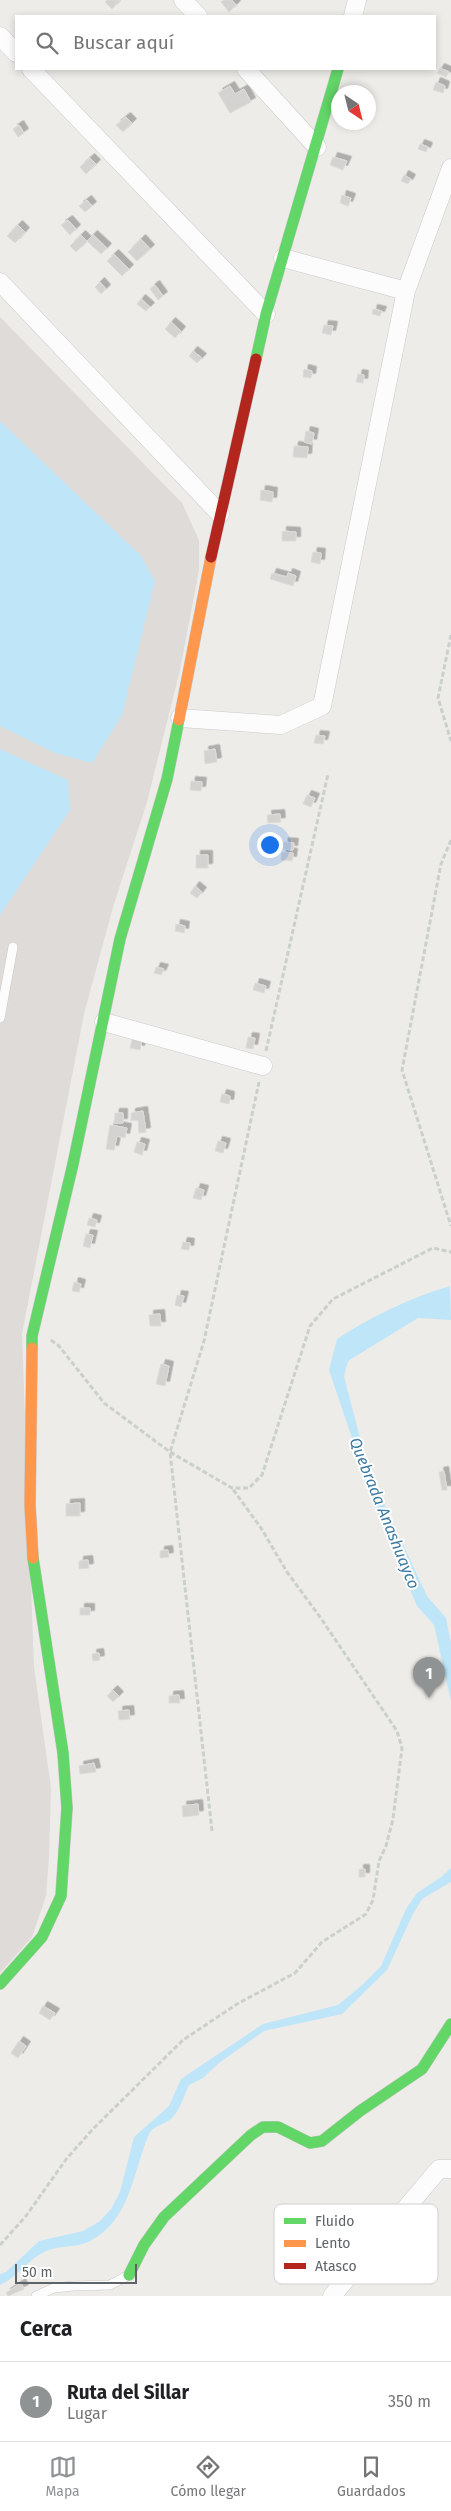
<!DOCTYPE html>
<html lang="es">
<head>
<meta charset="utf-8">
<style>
  :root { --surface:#fff; --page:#f2f2f2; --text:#202124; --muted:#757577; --line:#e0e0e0; --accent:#909394 }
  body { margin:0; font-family:"Fira Sans",sans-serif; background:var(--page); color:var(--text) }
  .compass { position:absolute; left:331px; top:85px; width:45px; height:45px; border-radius:50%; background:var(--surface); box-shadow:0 2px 8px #0003; rotate:145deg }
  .scale { position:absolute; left:15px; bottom:12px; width:122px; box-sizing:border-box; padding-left:5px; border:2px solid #5e6367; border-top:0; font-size:14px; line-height:18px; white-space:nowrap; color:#5e6367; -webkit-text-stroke:4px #fff; paint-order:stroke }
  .you { position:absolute; left:269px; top:844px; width:18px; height:18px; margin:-12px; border:4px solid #fff; border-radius:50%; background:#1a73e8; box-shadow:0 0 0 8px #1a73e833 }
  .badge { display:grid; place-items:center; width:32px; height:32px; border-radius:50%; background:var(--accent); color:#fff; font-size:16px; font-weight:700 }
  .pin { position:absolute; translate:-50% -41px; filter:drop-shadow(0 1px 2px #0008) }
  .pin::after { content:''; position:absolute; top:26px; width:18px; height:15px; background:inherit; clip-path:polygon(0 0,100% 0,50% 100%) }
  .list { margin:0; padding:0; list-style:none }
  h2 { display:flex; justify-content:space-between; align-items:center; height:65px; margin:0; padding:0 20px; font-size:21px }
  h2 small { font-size:16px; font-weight:400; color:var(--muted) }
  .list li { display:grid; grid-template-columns:32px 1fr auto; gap:15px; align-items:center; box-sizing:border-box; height:80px; padding:0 20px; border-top:1px solid var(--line) }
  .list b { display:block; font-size:19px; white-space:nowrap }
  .list p { margin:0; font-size:16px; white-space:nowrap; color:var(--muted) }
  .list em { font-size:16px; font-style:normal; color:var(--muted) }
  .icon { flex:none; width:28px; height:28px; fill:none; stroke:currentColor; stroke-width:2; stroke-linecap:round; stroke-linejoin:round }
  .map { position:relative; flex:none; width:451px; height:2296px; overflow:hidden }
  .search { position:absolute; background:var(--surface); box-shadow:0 2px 8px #0003; left:15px; right:15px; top:15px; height:55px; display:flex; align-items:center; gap:12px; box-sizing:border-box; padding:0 18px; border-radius:0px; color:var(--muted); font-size:19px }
  .sheet { height:145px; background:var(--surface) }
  nav { display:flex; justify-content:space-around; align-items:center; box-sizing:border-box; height:70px; border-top:1px solid var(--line); background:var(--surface); font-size:14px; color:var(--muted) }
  nav a { display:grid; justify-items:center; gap:2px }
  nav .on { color:var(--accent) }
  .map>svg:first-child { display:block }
</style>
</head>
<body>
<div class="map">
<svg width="451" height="2296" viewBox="0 0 451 2296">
  <defs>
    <filter id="shadow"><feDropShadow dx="4.5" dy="-4.5" stdDeviation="0" flood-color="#0004"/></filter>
  </defs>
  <rect width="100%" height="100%" fill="#eeece9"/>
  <!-- industrial -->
  <path fill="#dedbd9" d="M 0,317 L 182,503 L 199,540 L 199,570 L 180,670 L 147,802 L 113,907 L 84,1014 L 22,1334 L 34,1667 L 51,1788 L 49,1857 L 46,1896 L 32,1937 L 0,1973 Z"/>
  <!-- water -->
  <path fill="#bee6f8" d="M 0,421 L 141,556 L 155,581 L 122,715 L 92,763 L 55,753 L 0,726 Z
    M 0,749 L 68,780 L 70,810 L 0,915 Z
    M 450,1286 L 451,1320 L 418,1318 L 348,1361 L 344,1376 L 368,1469 L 427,1596 L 446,1618 L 451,1643 L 451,1701 L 434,1625 L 417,1606 L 360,1470 L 352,1438 L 329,1370 L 337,1339 C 372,1316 410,1298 450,1286 Z
    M 451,1868 L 451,1882 L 422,1899 L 413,1914 L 387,1970 L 342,2014 L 264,2031 L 219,2063 L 203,2078 L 189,2085 C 184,2096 180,2110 171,2119 C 165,2124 153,2126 149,2134 C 133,2171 131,2220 90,2241 C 77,2248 60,2245 46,2251 C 28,2259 18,2277 0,2285 L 0,2274 L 6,2272 L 39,2241 L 83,2231 L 100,2221 L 111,2209 L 120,2192 L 134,2137 L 169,2106 L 181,2079 L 263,2024 L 338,2005 L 361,1986 L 381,1966 L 406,1909 L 417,1893 L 441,1877 Z"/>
  <!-- building -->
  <path fill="#d4d3d2" stroke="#dedbd8" filter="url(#shadow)" d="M 107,0 L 120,0 L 112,9 L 105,2 Z
    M 224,0 L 232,0 L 236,5 L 229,12 L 221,2 Z
    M 440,68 L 449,72 L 446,77 L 437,73 Z
    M 436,82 L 445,86 L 443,93 L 433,90 Z
    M 230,86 L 235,94 L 244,89 L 251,102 L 230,113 L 218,93 Z
    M 126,117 L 132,123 L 123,132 L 116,125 Z
    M 19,125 L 24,133 L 18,137 L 13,129 Z
    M 420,144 L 428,147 L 426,152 L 418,149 Z
    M 333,157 L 347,161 L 343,170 L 330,165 Z
    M 90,158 L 96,164 L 86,174 L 80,167 Z
    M 404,175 L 411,179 L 408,184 L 401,181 Z
    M 342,195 L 351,198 L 348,206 L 340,203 Z
    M 87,200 L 92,206 L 85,212 L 79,206 Z
    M 68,220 L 76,229 L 70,235 L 61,225 Z
    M 18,225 L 25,232 L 15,243 L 7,236 Z
    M 81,235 L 87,241 L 76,252 L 70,246 Z
    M 93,235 L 107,248 L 101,254 L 87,241 Z
    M 141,239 L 150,249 L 137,261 L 128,252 Z
    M 114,254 L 129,269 L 122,276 L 107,261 Z
    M 100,282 L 106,289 L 101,294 L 95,287 Z
    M 155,285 L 163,296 L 158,300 L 150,289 Z
    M 141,299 L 150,307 L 146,311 L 137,304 Z
    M 373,309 L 382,311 L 380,316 L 372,314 Z
    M 171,322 L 181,331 L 175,338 L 165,329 Z
    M 324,325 L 333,326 L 331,335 L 322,333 Z
    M 193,351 L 202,358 L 197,363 L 189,356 Z
    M 304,369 L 312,371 L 311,378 L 303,377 Z
    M 358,374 L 364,375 L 363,383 L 356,382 Z
    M 306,431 L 314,433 L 312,444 L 304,442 Z
    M 294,446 L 308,447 L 307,458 L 293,457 Z
    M 261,490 L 273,492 L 272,502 L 260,500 Z
    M 282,531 L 296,532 L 296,541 L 282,541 Z
    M 313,552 L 321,553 L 320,564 L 311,562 Z
    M 272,573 L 287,577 L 288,573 L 296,576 L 293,586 L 270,579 Z
    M 316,735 L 325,736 L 323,744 L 314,743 Z
    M 215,749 L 217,762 L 205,764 L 204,751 Z
    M 191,781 L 202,782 L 201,791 L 190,790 Z
    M 307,795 L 315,798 L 311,807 L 303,804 Z
    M 280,814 L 281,822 L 268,823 L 267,815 Z
    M 284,842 L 294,843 L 293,850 L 283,849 Z
    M 282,852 L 293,853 L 292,861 L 281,860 Z
    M 196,855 L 208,855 L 208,868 L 196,868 Z
    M 195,886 L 202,892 L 197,898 L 190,893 Z
    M 176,924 L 185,926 L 184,933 L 175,931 Z
    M 156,967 L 164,969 L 161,975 L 154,973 Z
    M 255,983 L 266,986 L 264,993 L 253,990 Z
    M 133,1037 L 142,1039 L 140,1050 L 130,1048 Z
    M 248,1037 L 255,1038 L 253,1049 L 246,1048 Z
    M 222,1094 L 230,1096 L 229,1104 L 220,1102 Z
    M 143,1111 L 146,1132 L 139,1133 L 138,1120 L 131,1121 L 131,1113 Z
    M 115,1113 L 123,1113 L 123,1123 L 114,1123 Z
    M 110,1125 L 127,1128 L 125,1138 L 117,1136 L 114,1150 L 106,1149 Z
    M 218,1141 L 226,1143 L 223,1153 L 215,1151 Z
    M 137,1142 L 145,1144 L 142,1155 L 134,1152 Z
    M 196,1188 L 204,1190 L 201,1200 L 193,1198 Z
    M 89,1218 L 97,1220 L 95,1227 L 87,1225 Z
    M 86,1234 L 93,1235 L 90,1248 L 83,1246 Z
    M 183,1242 L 190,1243 L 189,1250 L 181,1249 Z
    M 74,1282 L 81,1284 L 79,1292 L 72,1291 Z
    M 177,1295 L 184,1296 L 181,1307 L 175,1305 Z
    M 160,1314 L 161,1326 L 150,1326 L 149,1315 Z
    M 161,1364 L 169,1366 L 165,1386 L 156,1384 Z
    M 444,1471 L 447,1490 L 442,1490 L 439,1472 Z
    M 80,1503 L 80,1516 L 66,1516 L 66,1504 Z
    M 168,1550 L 169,1557 L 160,1558 L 160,1551 Z
    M 88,1560 L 89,1568 L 79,1569 L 79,1561 Z
    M 80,1608 L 90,1608 L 90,1615 L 80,1615 Z
    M 99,1653 L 100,1660 L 93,1661 L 92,1654 Z
    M 113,1690 L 119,1696 L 113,1702 L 107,1696 Z
    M 179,1695 L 180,1703 L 169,1703 L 169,1696 Z
    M 129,1710 L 130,1719 L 119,1720 L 118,1711 Z
    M 94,1763 L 96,1772 L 80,1774 L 79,1766 Z
    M 198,1804 L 199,1815 L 183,1817 L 182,1806 Z
    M 359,1869 L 365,1869 L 365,1877 L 359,1877 Z
    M 43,2006 L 55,2013 L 50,2020 L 39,2013 Z
    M 19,2041 L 26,2046 L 18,2058 L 11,2053 Z
    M 21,2283 L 24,2289 L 8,2296 L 6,2293 Z"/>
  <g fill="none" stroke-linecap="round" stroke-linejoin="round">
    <defs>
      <path id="lane" d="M 0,1018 L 13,947
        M 36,2296 L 54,2288 L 73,2286 L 110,2285 L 127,2276"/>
      <path id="street" d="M 183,0 L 198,16
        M 353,16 L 357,0
        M 0,36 L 16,53
        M 31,69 L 266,314
        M 246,69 L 317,147
        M 283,258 L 406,291
        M 0,282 L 220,514
        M 180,718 L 281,725 L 322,706 L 406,291 L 451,168
        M 104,1022 L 263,1066
        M 332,2296 L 439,2169 L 451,2169"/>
      <path id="fast" d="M 256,359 L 266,314 L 338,69
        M 32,1348 L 32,1336 L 73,1164 L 120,939 L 167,779 L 179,720
        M 0,1984 L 42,1937 L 61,1896 L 67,1808 L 63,1753 L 33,1558
        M 129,2275 L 144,2245 L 164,2217 L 251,2135 L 263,2127 L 278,2127 L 310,2143 L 322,2141 L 360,2111 L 422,2069 L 451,2024"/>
      <path id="slow" d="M 179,720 L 211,557
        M 32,1348 L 30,1505 L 33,1558"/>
      <path id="jam" d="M 211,557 L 256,359"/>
    </defs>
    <!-- lane casing -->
    <use href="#lane" stroke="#cacaca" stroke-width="10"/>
    <!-- street casing -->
    <use href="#street" stroke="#cacaca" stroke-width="19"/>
    <!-- fast casing -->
    <use href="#fast" stroke="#c8c9c8" stroke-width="12"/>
    <!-- slow casing -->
    <use href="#slow" stroke="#c8c9c8" stroke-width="12"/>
    <!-- jam casing -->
    <use href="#jam" stroke="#c8c9c8" stroke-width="12"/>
    <!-- path -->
    <path stroke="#cad0cb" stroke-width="3" stroke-dasharray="5 2.5" stroke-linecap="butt" d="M 451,635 L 438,698 L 451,741
      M 451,840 L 441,864 L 402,1070 L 451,1226
      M 266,1051 L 328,774
      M 51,1340 L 59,1346 L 104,1403 L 170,1452 L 232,1488 L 249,1488 L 262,1475 L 310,1326 L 333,1299 L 433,1248 L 451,1252
      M 212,1831 L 170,1452 L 204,1341 L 259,1082
      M 0,2245 L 26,2216 L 67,2158 L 94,2128 L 183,2040 L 237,2004 L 295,1973 L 322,1942 L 366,1914 L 373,1900 L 379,1861 L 386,1846 L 393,1819 L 402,1748 L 397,1731 L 320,1617 L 287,1572 L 261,1528 L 232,1488"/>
    <!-- lane -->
    <use href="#lane" stroke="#fcfcfc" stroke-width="9"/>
    <!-- street -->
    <use href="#street" stroke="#fcfcfc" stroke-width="18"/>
    <!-- fast -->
    <use href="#fast" stroke="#63d668" stroke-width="11"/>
    <!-- slow -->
    <use href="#slow" stroke="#ff974d" stroke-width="11"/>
    <!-- jam -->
    <use href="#jam" stroke="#b3261e" stroke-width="11"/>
  </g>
  <g text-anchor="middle" stroke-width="4" stroke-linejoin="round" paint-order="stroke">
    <!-- water labels -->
    <g font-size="16" font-style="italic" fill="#3d7aa1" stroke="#fff">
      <text transform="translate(385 1513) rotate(68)" y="6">Quebrada Anashuayco</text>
    </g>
  </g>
  <!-- legend -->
  <rect x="274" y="2204" width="164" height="80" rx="8" fill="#fff" stroke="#cfd0d1" stroke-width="1"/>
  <rect x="284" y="2218" width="22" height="6" fill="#63d668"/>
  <rect x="284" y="2240" width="22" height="7" fill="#ff974d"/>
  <rect x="284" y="2263" width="22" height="6" fill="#b3261e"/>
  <g font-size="14" fill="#5e6367">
    <text x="315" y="2226">Fluido</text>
    <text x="315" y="2248">Lento</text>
    <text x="315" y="2271">Atasco</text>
  </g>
</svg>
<svg class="compass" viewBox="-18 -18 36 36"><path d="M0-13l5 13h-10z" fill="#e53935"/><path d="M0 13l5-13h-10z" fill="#757577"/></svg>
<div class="scale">50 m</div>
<div class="you"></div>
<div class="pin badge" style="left:429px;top:1698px">1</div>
<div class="search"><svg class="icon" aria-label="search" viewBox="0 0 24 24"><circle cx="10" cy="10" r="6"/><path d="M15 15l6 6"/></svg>Buscar aquí</div>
</div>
<section class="sheet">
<h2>Cerca<small></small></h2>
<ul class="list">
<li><span class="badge">1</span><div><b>Ruta del Sillar</b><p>Lugar</p></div><em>350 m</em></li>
</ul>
</section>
<nav>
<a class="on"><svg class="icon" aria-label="map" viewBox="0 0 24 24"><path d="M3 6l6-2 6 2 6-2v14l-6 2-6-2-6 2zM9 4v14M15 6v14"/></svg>Mapa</a>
<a><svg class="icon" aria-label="directions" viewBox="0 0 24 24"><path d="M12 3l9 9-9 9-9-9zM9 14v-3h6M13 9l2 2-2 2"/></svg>Cómo llegar</a>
<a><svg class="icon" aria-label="saved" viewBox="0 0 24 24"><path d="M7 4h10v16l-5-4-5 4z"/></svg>Guardados</a>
</nav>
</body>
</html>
